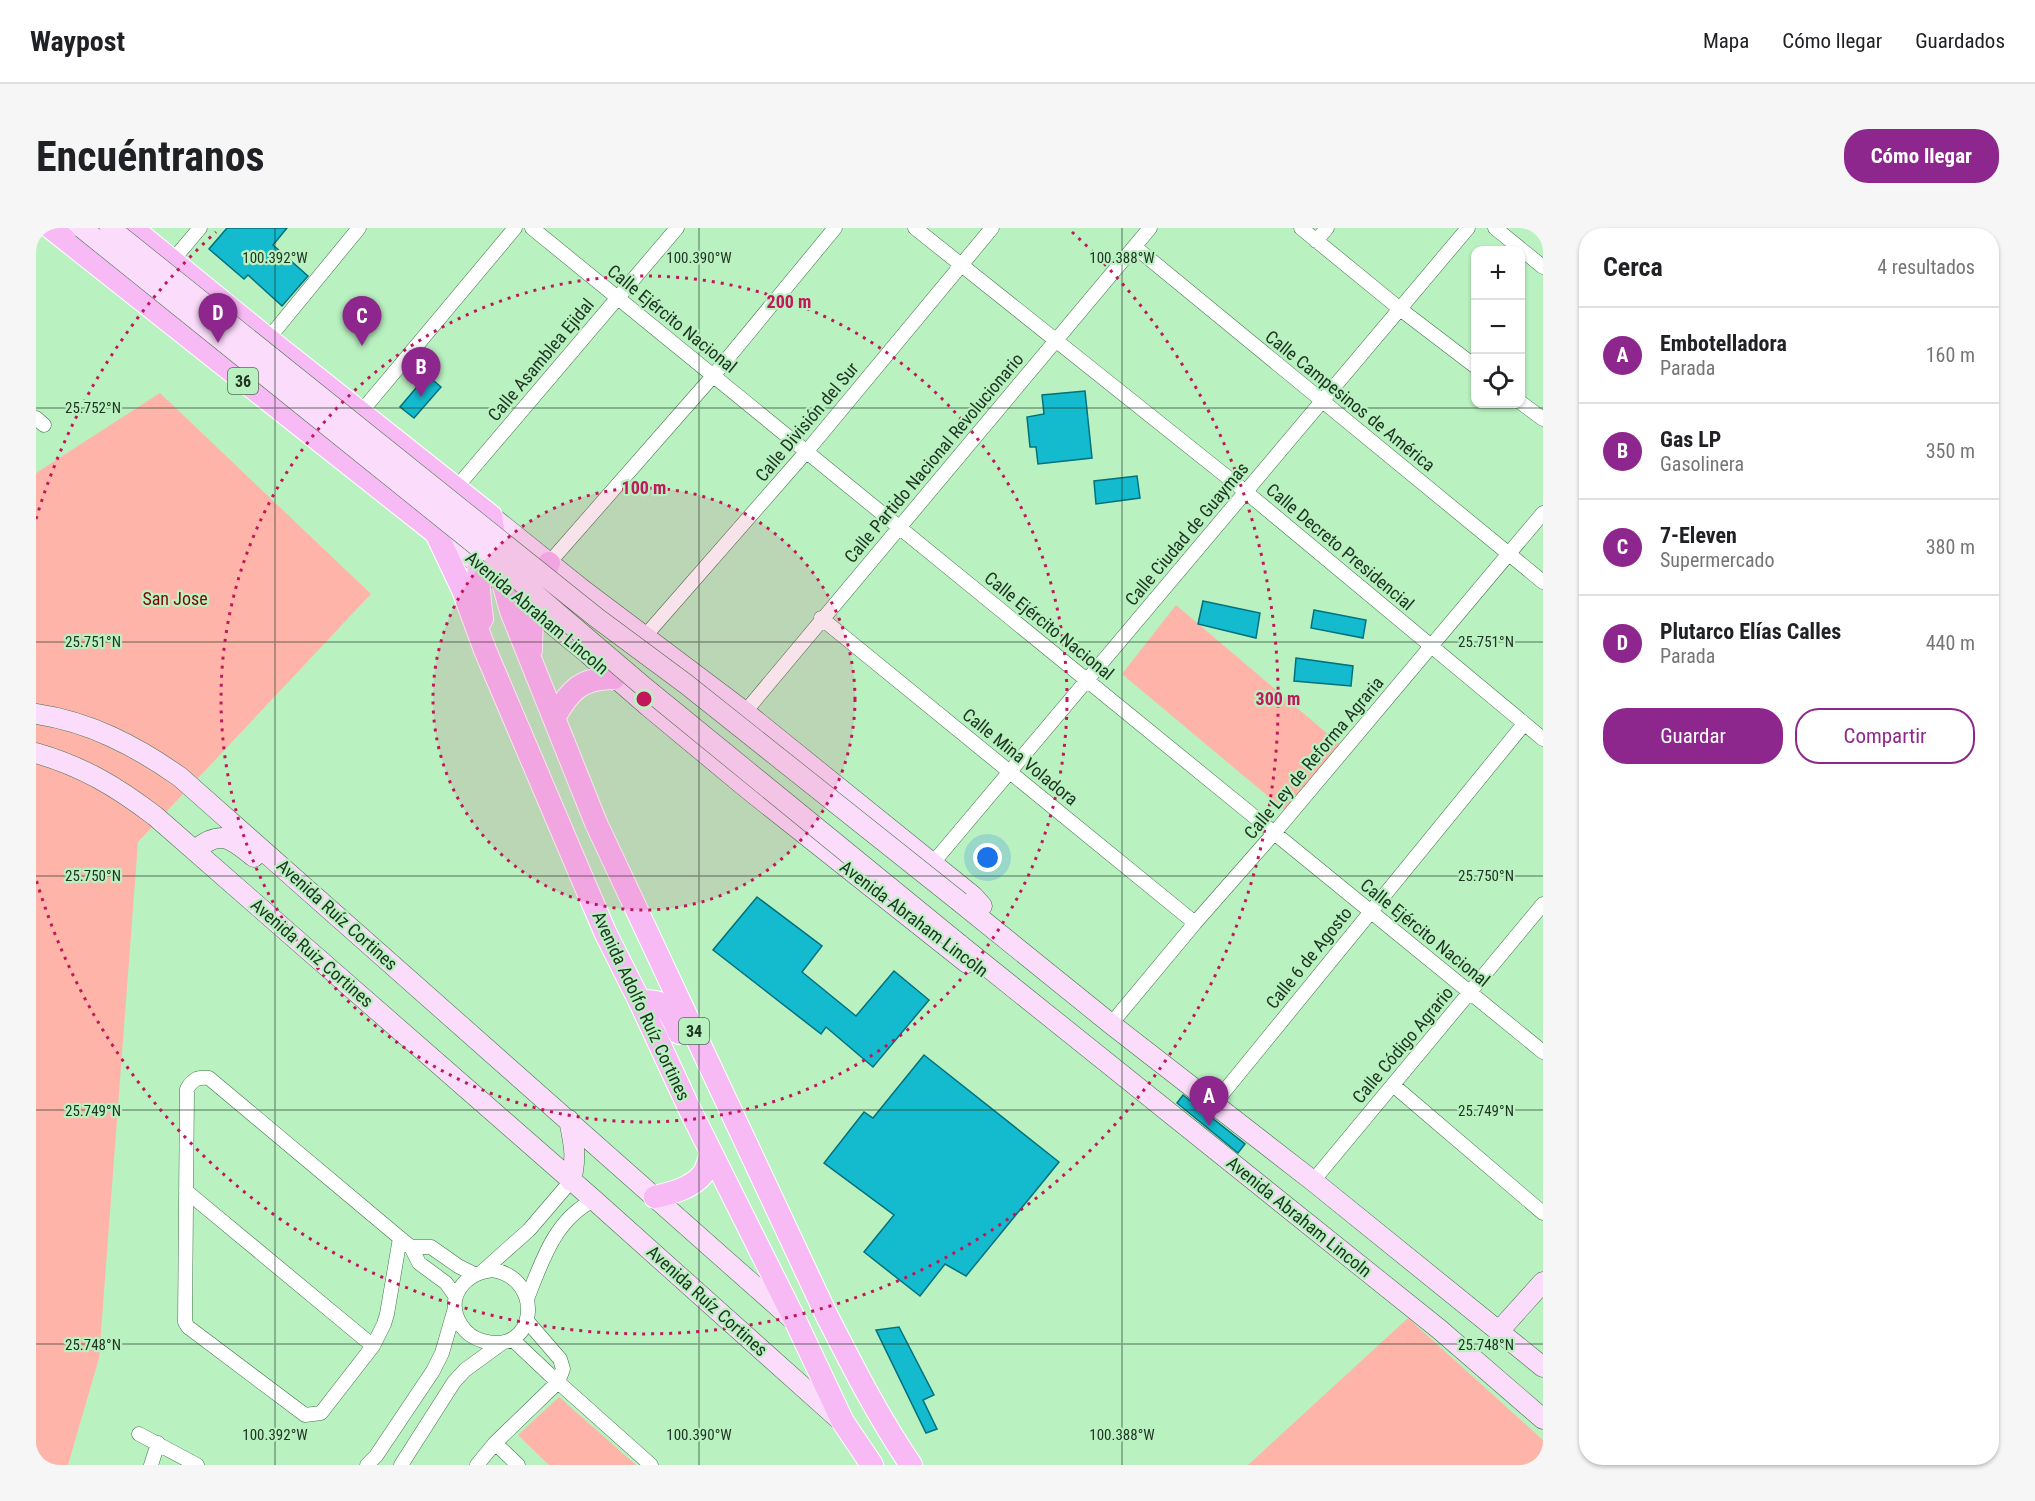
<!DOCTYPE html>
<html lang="es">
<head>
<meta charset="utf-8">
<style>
  :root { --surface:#fff; --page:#f6f6f6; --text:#202124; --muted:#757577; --line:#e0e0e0; --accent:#8e278d }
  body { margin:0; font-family:"Roboto Condensed",sans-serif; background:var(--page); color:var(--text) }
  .controls { position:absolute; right:18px; top:18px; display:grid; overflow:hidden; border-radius:12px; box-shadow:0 2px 4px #0004 }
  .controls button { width:54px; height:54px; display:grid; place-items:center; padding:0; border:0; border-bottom:2px solid var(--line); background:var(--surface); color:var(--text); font:30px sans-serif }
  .you { position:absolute; left:952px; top:630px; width:21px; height:21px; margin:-15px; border:4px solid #fff; border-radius:50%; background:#1a73e8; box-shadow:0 0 0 9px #1a73e833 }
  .badge { display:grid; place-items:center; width:39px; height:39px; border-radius:50%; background:var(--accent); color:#fff; font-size:20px; font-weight:700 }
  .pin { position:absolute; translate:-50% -50px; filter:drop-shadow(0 2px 3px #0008) }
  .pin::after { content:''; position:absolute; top:32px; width:21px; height:18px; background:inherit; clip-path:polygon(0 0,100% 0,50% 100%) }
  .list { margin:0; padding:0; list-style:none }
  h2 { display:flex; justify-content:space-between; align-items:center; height:78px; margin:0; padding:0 24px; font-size:26px }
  h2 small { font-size:20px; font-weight:400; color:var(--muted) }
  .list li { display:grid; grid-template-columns:39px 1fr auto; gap:18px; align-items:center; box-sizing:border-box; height:96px; padding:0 24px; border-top:2px solid var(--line) }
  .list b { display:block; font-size:22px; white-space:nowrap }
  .list p { margin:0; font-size:20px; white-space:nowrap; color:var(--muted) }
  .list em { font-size:20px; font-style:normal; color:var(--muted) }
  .actions { display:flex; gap:12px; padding:18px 24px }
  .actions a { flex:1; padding:14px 0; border:2px solid var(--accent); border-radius:24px; text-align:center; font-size:21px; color:var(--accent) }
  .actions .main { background:var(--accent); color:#fff }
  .icon { flex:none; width:33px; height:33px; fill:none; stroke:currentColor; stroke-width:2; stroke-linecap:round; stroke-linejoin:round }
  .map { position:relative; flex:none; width:1507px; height:1237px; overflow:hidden; border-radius:24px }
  header { display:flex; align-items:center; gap:36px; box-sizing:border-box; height:84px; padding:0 30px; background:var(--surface); border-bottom:2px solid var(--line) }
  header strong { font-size:28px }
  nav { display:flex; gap:33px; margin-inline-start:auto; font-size:21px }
  .intro { display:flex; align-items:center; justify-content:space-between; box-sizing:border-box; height:144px; padding:0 36px }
  h1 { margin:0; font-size:42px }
  .button { padding:15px 27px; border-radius:24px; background:var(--accent); color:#fff; font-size:21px; font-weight:700 }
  main { display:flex; gap:36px; padding:0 36px }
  aside { flex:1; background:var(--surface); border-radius:24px; box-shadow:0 2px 4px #0004 }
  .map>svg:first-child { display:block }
</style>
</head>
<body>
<header>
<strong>Waypost</strong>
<nav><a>Mapa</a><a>Cómo llegar</a><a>Guardados</a></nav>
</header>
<div class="intro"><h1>Encuéntranos</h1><a class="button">Cómo llegar</a></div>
<main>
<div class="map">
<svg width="1507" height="1237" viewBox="0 0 1507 1237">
  <rect width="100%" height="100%" fill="#baf1c1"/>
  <!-- green -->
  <path fill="#ffb4aa" d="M 124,165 L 335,366 L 102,614 L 63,1130 L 32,1237 L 0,1237 L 0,245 Z
    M 1140,377 L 1306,518 L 1252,585 L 1086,446 Z
    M 1372,1090 L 1507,1212 L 1507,1237 L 1212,1237 Z
    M 523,1169 L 600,1237 L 513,1237 L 482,1207 Z"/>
  <!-- building -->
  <path fill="#14bacd" stroke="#01717e" stroke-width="1.5" d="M 191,0 L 251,0 L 237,17 L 272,48 L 246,78 L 212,47 L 208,51 L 173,21 Z
    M 391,147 L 405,159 L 378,190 L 364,179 Z
    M 1049,163 L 1056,230 L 1002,236 L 1000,219 L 994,219 L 991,189 L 1008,186 L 1006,167 Z
    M 1101,248 L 1104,270 L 1060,276 L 1058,253 Z
    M 1167,373 L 1224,385 L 1220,410 L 1162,396 Z
    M 1278,382 L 1330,392 L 1327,410 L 1275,400 Z
    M 1260,430 L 1317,438 L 1315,458 L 1258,453 Z
    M 721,669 L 786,718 L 766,744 L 820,788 L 858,743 L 893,772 L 837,839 L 790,799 L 785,806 L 677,722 Z
    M 888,827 L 1023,934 L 930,1048 L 909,1036 L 884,1068 L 828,1024 L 858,987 L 788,935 L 828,884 L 837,890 Z
    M 1147,867 L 1209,916 L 1202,925 L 1141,875 Z
    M 863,1099 L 898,1167 L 887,1172 L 901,1201 L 890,1205 L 840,1102 Z"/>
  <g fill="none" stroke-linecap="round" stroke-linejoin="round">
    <defs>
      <path id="street" d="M 496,0 L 1507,824
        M 879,0 L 1210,264 L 1507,511
        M 1265,0 L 1364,81 L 1440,139
        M 1459,0 L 1507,39
        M 1280,13 L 1291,0
        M 1099,19 L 1507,354
        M 136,33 L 164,0
        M 232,111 L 323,0
        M 1484,174 L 1507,191
        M 325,184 L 479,0
        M 0,190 L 8,197
        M 420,260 L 641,0
        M 513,335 L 677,148 L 799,0
        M 785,390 L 1159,695
        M 610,407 L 771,223 L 956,0
        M 709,484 L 1114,0
        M 896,636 L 1432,0
        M 1075,796 L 1159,695 L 1239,604 L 1507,285
        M 1357,857 L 1507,985
        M 1178,876 L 1488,496
        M 1277,953 L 1507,676
        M 150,963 L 337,1118
        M 364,1010 L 351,1086 L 348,1096 L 337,1118 L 285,1185 L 269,1187 L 152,1099 L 149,1094 L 151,861 C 157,851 161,849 173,850 L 364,1010 L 375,1019 L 383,1035 L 410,1055 L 420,1069
        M 375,1019 L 395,1019 L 422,1038 L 438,1046
        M 457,1042 C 509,1051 501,1128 447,1113 C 439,1111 430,1105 425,1097 C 408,1070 428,1045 457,1042 Z
        M 447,1043 L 493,1002 L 535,953
        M 491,1071 C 506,1033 519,991 558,972
        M 477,1112 L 513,1146 L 615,1237
        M 103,1206 L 161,1237
        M 459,1215 L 482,1237
        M 115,1237 L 122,1215
        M 331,1237 L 340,1228 L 397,1143 L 406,1125 L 419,1080
        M 365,1237 L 418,1154 L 429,1142 L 466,1115
        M 441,1237 L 459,1215 L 522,1154 L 527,1141 L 524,1131 L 491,1093"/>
      <path id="secondary" d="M 455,288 L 547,362 L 709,484 L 937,668 L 946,678
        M 400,305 L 443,336 L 551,425 L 613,479 L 713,562 L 931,735
        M 0,486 C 54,494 100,518 144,549 L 756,1091
        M 0,525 C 46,538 81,559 119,588 L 558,972 L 805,1193
        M 159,622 C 185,601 195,610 218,629
        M 924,674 L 1075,796 L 1277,953 L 1507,1139
        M 923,716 L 1403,1101 L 1507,1191
        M 533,892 C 538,917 541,928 535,953
        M 1463,1103 L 1507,1054"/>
      <path id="primary" d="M 15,0 L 400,305 L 427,362 L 449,422 L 569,704 L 604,774 L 654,882 L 760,1094 L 807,1194 L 836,1237
        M 96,0 L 232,111 L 455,288 L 462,337 L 475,383 L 560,595 L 791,1088 C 817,1139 843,1190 875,1237
        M 446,391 C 443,363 436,328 456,305
        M 495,422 C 495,389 498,365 513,335
        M 518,490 C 534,462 545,450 578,450
        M 604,774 C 631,770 633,783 643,805
        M 619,969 C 636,965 656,960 667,946 C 671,941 673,931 675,924"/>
    </defs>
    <!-- street casing -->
    <use href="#street" stroke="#3f7248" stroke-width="15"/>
    <!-- secondary casing -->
    <use href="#secondary" stroke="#3f7248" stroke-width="21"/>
    <!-- primary casing -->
    <use href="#primary" stroke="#fff" stroke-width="24"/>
    <!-- street -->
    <use href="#street" stroke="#fff" stroke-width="14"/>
    <!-- secondary -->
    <use href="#secondary" stroke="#fbdcfa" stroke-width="20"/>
    <!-- primary -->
    <use href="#primary" stroke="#f7baf5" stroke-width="22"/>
    <defs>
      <path id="secondary-bridge" d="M 46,0 L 471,342 L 607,458 L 923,716
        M 74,0 L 561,390 L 650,456 L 924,674"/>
    </defs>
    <!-- secondary-bridge casing -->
    <use href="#secondary-bridge" stroke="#3f7248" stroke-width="21" stroke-linecap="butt"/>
    <!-- secondary-bridge -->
    <use href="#secondary-bridge" stroke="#fbdcfa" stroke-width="20"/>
  </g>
  <!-- ticks -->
  <path fill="none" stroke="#203523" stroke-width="1.5" stroke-opacity="0.45" d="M 239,0 L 239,1237M 663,0 L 663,1237M 1086,0 L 1086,1237M 0,180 L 1507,180M 0,414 L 1507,414M 0,648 L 1507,648M 0,882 L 1507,882M 0,1116 L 1507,1116"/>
  <!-- distance rings -->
  <circle cx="608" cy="471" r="211" fill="#c2185b" fill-opacity=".12"/>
  <g fill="none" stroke="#c2185b" stroke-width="3" stroke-dasharray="3 6">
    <circle cx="608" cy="471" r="211"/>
    <circle cx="608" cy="471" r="423"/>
    <path d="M0 291A634 634 0 0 1 180 4M1036 4A634 634 0 1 1 0 651"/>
  </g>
  <g text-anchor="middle" stroke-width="4.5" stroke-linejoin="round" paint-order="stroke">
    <!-- shield labels -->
    <g fill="#baf1c1" stroke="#4e6d52" stroke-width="1.5">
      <rect x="192" y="140" width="30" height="26" rx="4.5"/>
      <rect x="643" y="790" width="30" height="26" rx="4.5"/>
    </g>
    <g font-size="16" font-weight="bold" fill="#203523">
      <text x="207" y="159">36</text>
      <text x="658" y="809">34</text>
    </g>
    <!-- street labels -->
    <g font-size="18" fill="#203523" stroke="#baf1c1">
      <text transform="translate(636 91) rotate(39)" y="6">Calle Ejército Nacional</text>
      <text transform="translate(505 132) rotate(-50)" y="6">Calle Asamblea Ejidal</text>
      <text transform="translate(1314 173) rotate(39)" y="6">Calle Campesinos de América</text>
      <text transform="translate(771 194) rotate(-50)" y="6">Calle División del Sur</text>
      <text transform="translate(898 230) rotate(-50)" y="6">Calle Partido Nacional Revolucionario</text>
      <text transform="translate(1151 306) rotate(-50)" y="6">Calle Ciudad de Guaymas</text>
      <text transform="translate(1304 319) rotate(40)" y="6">Calle Decreto Presidencial</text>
      <text transform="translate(501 385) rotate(40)" y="6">Avenida Abraham Lincoln</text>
      <text transform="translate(1013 398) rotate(39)" y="6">Calle Ejército Nacional</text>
      <text transform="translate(984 529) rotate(39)" y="6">Calle Mina Voladora</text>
      <text transform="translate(1278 530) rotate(-50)" y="6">Calle Ley de Reforma Agraria</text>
      <text transform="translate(301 687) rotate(42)" y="6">Avenida Ruíz Cortines</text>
      <text transform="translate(878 691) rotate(37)" y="6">Avenida Abraham Lincoln</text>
      <text transform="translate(1389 705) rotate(39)" y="6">Calle Ejército Nacional</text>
      <text transform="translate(276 725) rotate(41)" y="6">Avenida Ruiz Cortines</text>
      <text transform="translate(1273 730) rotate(-51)" y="6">Calle 6 de Agosto</text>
      <text transform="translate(605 778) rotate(65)" y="6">Avenida Adolfo Ruíz Cortines</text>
      <text transform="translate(1367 817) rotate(-50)" y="6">Calle Código Agrario</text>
      <text transform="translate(1263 989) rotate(39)" y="6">Avenida Abraham Lincoln</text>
      <text transform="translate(671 1073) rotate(42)" y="6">Avenida Ruíz Cortines</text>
    </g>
    <!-- park labels -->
    <g font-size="18" fill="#7f0406" stroke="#baf1c1">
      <text x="139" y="377">San Jose</text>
    </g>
  </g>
  <g font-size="15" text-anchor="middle" fill="#203523" stroke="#baf1c1" stroke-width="4.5" stroke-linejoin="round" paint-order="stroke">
    <text x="239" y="35">100.392°W</text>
    <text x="663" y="35">100.390°W</text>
    <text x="1086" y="35">100.388°W</text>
    <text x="57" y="185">25.752°N</text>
    <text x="57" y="419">25.751°N</text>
    <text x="1450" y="419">25.751°N</text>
    <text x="57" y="653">25.750°N</text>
    <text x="1450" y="653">25.750°N</text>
    <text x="57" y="888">25.749°N</text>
    <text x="1450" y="888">25.749°N</text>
    <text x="57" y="1122">25.748°N</text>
    <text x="1450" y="1122">25.748°N</text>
    <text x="239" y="1212">100.392°W</text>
    <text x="663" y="1212">100.390°W</text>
    <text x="1086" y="1212">100.388°W</text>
  </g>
  <circle cx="608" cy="471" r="9" fill="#c2185b" stroke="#baf1c1" stroke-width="3"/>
  <g font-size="18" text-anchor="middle" font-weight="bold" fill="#c2185b" stroke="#baf1c1" stroke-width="4.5" stroke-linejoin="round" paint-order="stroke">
    <text x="753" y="80">200 m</text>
    <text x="608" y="266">100 m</text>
    <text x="1242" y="477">300 m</text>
  </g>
</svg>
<div class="controls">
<button>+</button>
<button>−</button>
<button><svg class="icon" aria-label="locate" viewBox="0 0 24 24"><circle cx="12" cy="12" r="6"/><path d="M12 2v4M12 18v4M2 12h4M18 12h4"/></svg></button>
</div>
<div class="you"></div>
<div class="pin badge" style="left:1173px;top:898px">A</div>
<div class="pin badge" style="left:385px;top:169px">B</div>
<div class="pin badge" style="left:326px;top:118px">C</div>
<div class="pin badge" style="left:182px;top:115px">D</div>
</div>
<aside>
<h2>Cerca<small>4 resultados</small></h2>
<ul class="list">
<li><span class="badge">A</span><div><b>Embotelladora</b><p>Parada</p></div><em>160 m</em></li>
<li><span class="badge">B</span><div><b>Gas LP</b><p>Gasolinera</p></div><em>350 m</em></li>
<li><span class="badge">C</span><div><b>7-Eleven</b><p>Supermercado</p></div><em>380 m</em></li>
<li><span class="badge">D</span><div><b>Plutarco Elías Calles</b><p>Parada</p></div><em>440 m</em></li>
</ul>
<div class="actions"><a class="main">Guardar</a><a>Compartir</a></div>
</aside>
</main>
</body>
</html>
